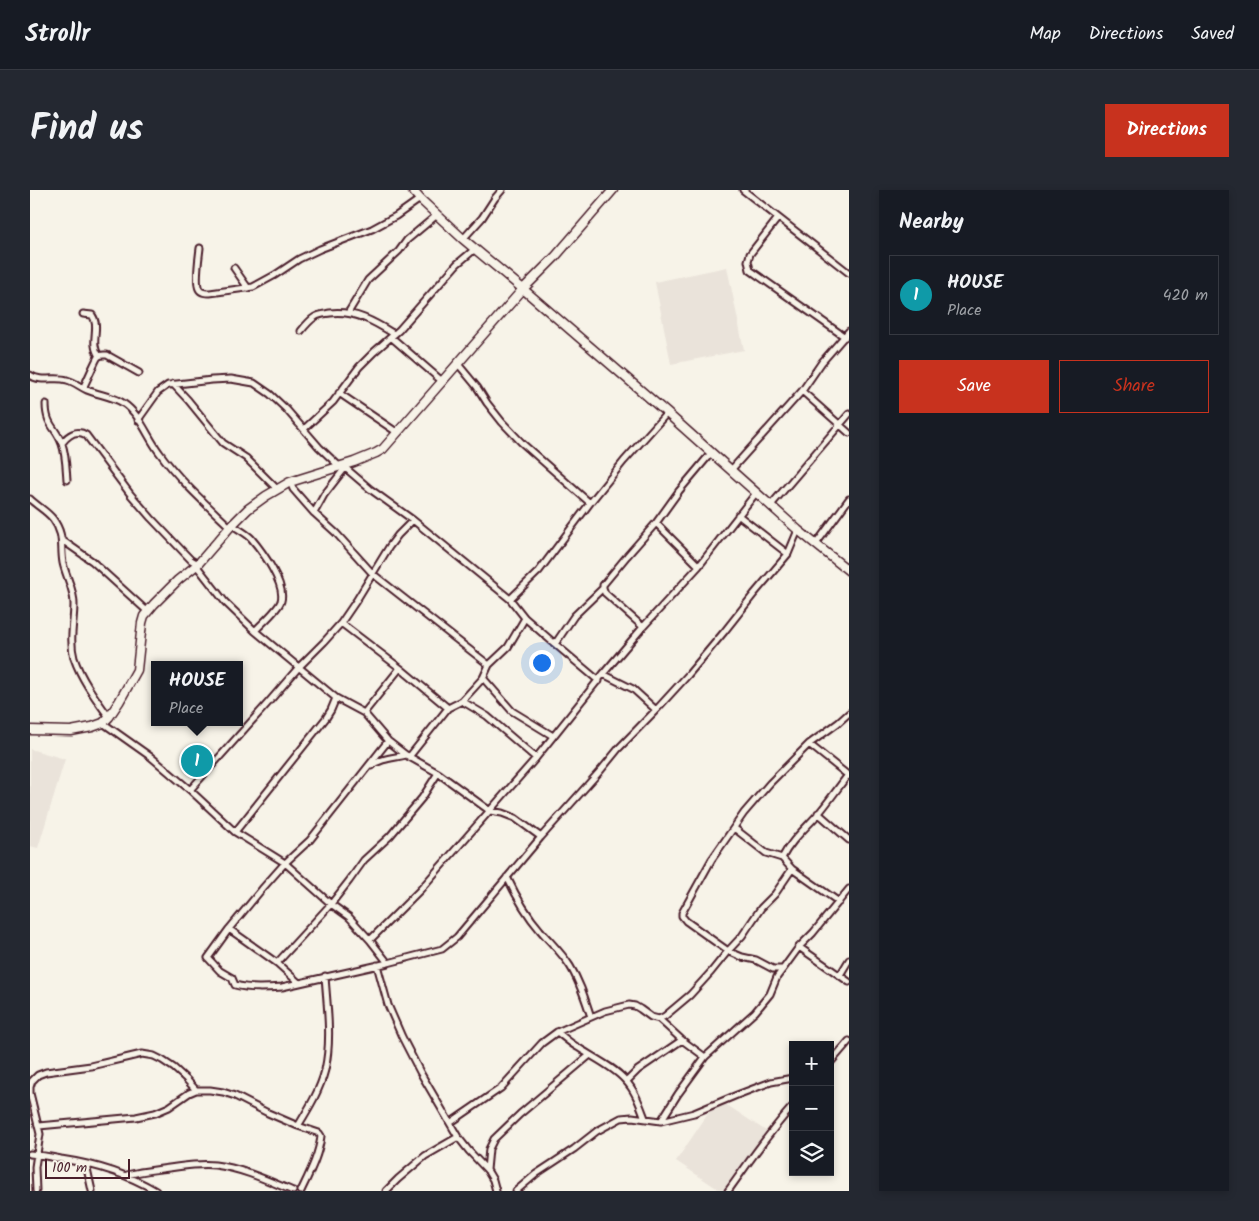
<!DOCTYPE html>
<html lang="en">
<head>
<meta charset="utf-8">
<style>
  :root { --surface:#171b24; --page:#242831; --text:#f1f3f6; --muted:#9ea1a6; --line:#363941; --accent:#c8321e }
  body { margin:0; font-family:Kalam,sans-serif; background:var(--page); color:var(--text) }
  .controls { position:absolute; right:15px; bottom:15px; display:grid; overflow:hidden; border-radius:0px; box-shadow:0 2px 8px #0003 }
  .controls button { width:45px; height:45px; display:grid; place-items:center; padding:0; border:0; border-bottom:1px solid var(--line); background:var(--surface); color:var(--text); font:25px sans-serif }
  .scale { position:absolute; left:15px; bottom:12px; width:85px; box-sizing:border-box; padding-left:5px; border:2px solid #4a1f2b; border-top:0; font-size:14px; line-height:18px; white-space:nowrap; color:#4a1f2b; -webkit-text-stroke:4px #f7f3e8; paint-order:stroke }
  .you { position:absolute; left:511px; top:472px; width:18px; height:18px; margin:-12px; border:4px solid #fff; border-radius:50%; background:#1a73e8; box-shadow:0 0 0 8px #1a73e833 }
  .badge { display:grid; place-items:center; width:32px; height:32px; border-radius:50%; background:var(--accent); color:#fff; font-size:16px; font-weight:700 }
  .pin { position:absolute; translate:-50% -50%; border:2px solid #fff; box-shadow:0 1px 5px #0006 }
  .popup { position:absolute; left:121px; top:471px; width:92px; height:65px; box-sizing:border-box; display:grid; place-content:center; border-radius:0px; background:var(--surface); filter:drop-shadow(0 1px 4px #0005); font-size:16px; white-space:nowrap; color:var(--muted) }
  .popup b { font-size:19px; color:var(--text) }
  .popup::after { content:''; position:absolute; left:50%; top:100%; margin-left:-10px; border:10px solid transparent; border-top-color:var(--surface) }
  .list { margin:0; padding:0; list-style:none }
  h2 { display:flex; justify-content:space-between; align-items:center; height:65px; margin:0; padding:0 20px; font-size:21px }
  h2 small { font-size:16px; font-weight:400; color:var(--muted) }
  .list li { display:grid; grid-template-columns:32px 1fr auto; gap:15px; align-items:center; box-sizing:border-box; height:80px; margin:0 10px 10px; padding:0 10px; border:1px solid var(--line); border-radius:0px }
  .list b { display:block; font-size:19px; white-space:nowrap }
  .list p { margin:0; font-size:16px; white-space:nowrap; color:var(--muted) }
  .list em { font-size:16px; font-style:normal; color:var(--muted) }
  .actions { display:flex; gap:10px; padding:15px 20px }
  .actions a { flex:1; padding:11px 0; border:1px solid var(--accent); border-radius:0px; text-align:center; font-size:18px; color:var(--accent) }
  .actions .main { background:var(--accent); color:#fff }
  .icon { flex:none; width:28px; height:28px; fill:none; stroke:currentColor; stroke-width:2; stroke-linecap:round; stroke-linejoin:round }
  .map { position:relative; flex:none; width:819px; height:1001px; overflow:hidden; border-radius:0px }
  header { display:flex; align-items:center; gap:30px; box-sizing:border-box; height:70px; padding:0 25px; background:var(--surface); border-bottom:1px solid var(--line) }
  header strong { font-size:24px }
  nav { display:flex; gap:28px; margin-inline-start:auto; font-size:18px }
  .intro { display:flex; align-items:center; justify-content:space-between; box-sizing:border-box; height:120px; padding:0 30px }
  h1 { margin:0; font-size:35px }
  .button { padding:12px 22px; border-radius:0px; background:var(--accent); color:#fff; font-size:18px; font-weight:700 }
  main { display:flex; gap:30px; padding:0 30px }
  aside { flex:1; background:var(--surface); border-radius:0px; box-shadow:0 2px 8px #0003 }
  .map>svg:first-child { display:block }
</style>
</head>
<body>
<header>
<strong>Strollr</strong>
<nav><a>Map</a><a>Directions</a><a>Saved</a></nav>
</header>
<div class="intro"><h1>Find us</h1><a class="button">Directions</a></div>
<main>
<div class="map">
<svg width="819" height="1001" viewBox="0 0 819 1001">
  <rect width="100%" height="100%" fill="#f7f3e8"/>
  <filter id="ink" filterUnits="userSpaceOnUse"><feTurbulence type="fractalNoise" baseFrequency=".02" numOctaves="2"/><feDisplacementMap in="SourceGraphic" scale="10" xChannelSelector="R" yChannelSelector="G"/><feConvolveMatrix kernelMatrix="1 2 1 2 8 2 1 2 1" color-interpolation-filters="sRGB"/></filter>
  <g filter="url(#ink)">
    <!-- built -->
    <path fill="#eae3da" d="M 697,77 L 714,160 L 641,174 L 625,92 Z
      M 0,559 L 35,569 L 8,658 L 0,656 Z
      M 688,909 L 736,941 L 695,1001 L 691,1001 L 646,971 Z"/>
    <g fill="none" stroke-linecap="round" stroke-linejoin="round">
      <defs>
        <path id="street" d="M 713,0 L 819,83
          M 748,28 L 720,64 L 718,71 L 720,80 L 815,147
          M 433,49 L 452,28 L 465,8 L 472,0
          M 170,58 C 169,67 165,92 169,99 C 171,103 176,103 180,103 L 223,97 L 245,85 L 269,69 L 290,59 L 342,39 L 366,26 L 390,9
          M 204,78 L 218,98
          M 318,123 L 338,90 L 369,61 L 377,50 L 407,25
          M 53,124 L 62,125 C 71,137 59,152 69,166
          M 271,141 C 275,136 280,130 285,127 C 290,124 295,124 300,123 C 324,120 345,132 364,144
          M 361,147 L 413,192
          M 428,174 L 447,197 L 457,213 L 472,232 L 492,253 L 560,313
          M 0,185 C 11,193 25,186 37,190 C 45,192 50,197 57,200 C 69,205 82,206 93,213 C 110,224 117,246 129,262 C 149,290 175,313 200,337
          M 143,194 L 158,210 L 193,253 L 216,268 L 247,299
          M 53,198 C 56,193 66,169 68,167 C 71,164 73,165 77,165 L 109,183
          M 772,201 L 819,243
          M 309,203 L 368,243
          M 16,214 C 16,236 26,237 32,254 C 36,265 36,278 37,290
          M 108,230 L 128,202 L 138,195 L 182,190 L 201,189 L 224,193 L 240,204 L 256,219 L 289,257 L 309,276
          M 274,239 L 303,212 L 329,177 L 344,162 L 369,140 L 427,74 L 445,59
          M 32,253 C 38,245 47,239 56,245 L 101,305 L 121,328 L 161,370 L 168,374
          M 312,275 L 340,299 L 383,330 L 480,409 L 495,428 L 525,454 L 569,491
          M 701,280 L 772,201 L 792,172 L 819,141
          M 260,292 L 263,299 L 284,323 L 306,343 L 343,384 L 459,475
          M 0,309 C 7,316 17,321 23,329 C 35,345 30,356 33,373 C 36,387 44,399 44,414 C 44,432 39,450 44,468 C 51,489 66,509 79,527
          M 741,315 L 819,224
          M 284,323 L 294,305 L 315,278
          M 708,325 L 758,364
          M 626,333 L 669,376
          M 202,335 C 208,339 216,343 221,348 C 232,361 256,394 251,411 C 248,420 232,433 225,441
          M 32,350 L 62,371 L 118,422
          M 786,354 L 819,309
          M 166,375 L 195,412 L 225,441 L 306,508 L 334,523 L 358,551 L 376,565 L 408,583 L 460,621 L 472,623 L 485,628 L 511,647
          M 480,409 L 509,381 L 560,313 L 594,271 L 637,223
          M 311,433 L 370,478 L 418,518
          M 613,437 L 575,403 L 573,398 L 573,395 L 597,366 L 626,333 L 649,301 L 681,263
          M 525,454 L 544,426 L 573,398
          M 573,484 L 603,499 L 626,520
          M 453,488 L 482,521 L 523,546
          M 432,511 L 457,526 L 506,568
          M 334,523 L 370,478
          M 73,533 L 121,567 L 160,600 L 205,642 L 255,673 L 301,714 L 319,727 L 340,750 L 358,773
          M 358,551 L 280,650 L 255,673 L 232,699 L 199,739 L 178,768 L 190,781 L 202,788 L 205,795 C 220,799 236,798 252,797 L 358,773 L 412,759 L 427,747 L 511,647 L 571,580 L 589,558 L 626,520 L 658,485 L 694,442 L 724,404 L 758,364 L 768,340
          M 779,554 L 819,586
          M 379,567 L 418,518 L 432,511 L 453,488 L 459,475 L 478,457 L 495,428
          M 341,576 C 351,568 364,568 376,565
          M 160,600 L 237,514 L 269,477 L 294,452 L 311,433 L 326,411 L 359,357 L 368,345 L 383,330
          M 788,623 L 819,650
          M 205,642 L 296,528 L 301,520 L 306,508
          M 752,668 C 761,650 776,638 789,623 C 799,611 808,598 818,585
          M 762,679 L 809,712
          M 477,687 C 486,706 496,724 510,740 C 520,752 531,762 540,776 C 550,792 555,809 561,827
          M 199,739 L 247,773 L 269,793
          M 340,750 L 390,700 L 506,568 L 573,484 L 613,437 L 669,376 L 726,303
          M 769,757 L 819,792
          M 247,773 L 301,714 L 319,691 L 334,670 L 360,646 L 392,608 L 408,583
          M 347,775 L 358,815 L 372,847 L 390,882 L 428,947 L 439,961 L 457,980 L 463,990 L 466,1001
          M 753,779 L 743,779 L 726,770 L 712,767 L 698,761 L 656,731 L 652,726 L 652,723 L 682,669 L 714,623 L 740,593 L 779,554 L 808,533 L 819,523
          M 810,785 L 819,770
          M 629,829 L 652,850 L 675,867
          M 527,842 C 534,847 541,854 549,858 C 564,868 584,877 595,890 C 605,900 610,915 615,928
          M 800,873 L 819,851
          M 597,891 L 608,880 L 652,850
          M 631,931 L 648,904 L 675,867 L 725,822 L 740,804 L 747,787 L 753,779 L 769,757 L 783,743 L 819,699
          M 420,933 L 471,898 L 512,853 L 527,842 L 575,821 L 599,815 L 605,816 L 610,819 L 621,827 L 629,829 L 635,826 L 660,805 L 681,782 L 698,761 L 712,746 L 731,718 L 745,704 L 762,679 L 752,668 L 736,663 L 704,638
          M 9,936 L 106,927 L 125,923 L 139,917 L 159,903 L 166,900 L 180,900 L 193,902 L 205,906 L 238,923 L 268,936 L 289,943 L 291,946 C 289,965 279,984 271,1001
          M 268,936 C 279,918 290,900 295,880 C 302,849 297,817 295,786
          M 0,964 C 10,965 21,967 31,969 C 64,974 96,983 126,1001
          M 56,974 L 62,1001
          M 457,980 L 459,959 L 464,949 L 490,924 L 560,865
          M 97,985 C 111,981 124,980 139,978 C 155,976 170,973 185,975 C 211,978 239,991 263,1001
          M 6,1001 L 5,977 L 10,944 L 0,903 L 0,897 L 2,891 L 8,885 L 16,882 L 61,876 L 112,864 L 124,866 L 132,870 L 144,878 L 156,889 L 166,900
          M 356,1001 L 368,989 L 395,966 L 428,947
          M 486,1001 L 506,984 L 544,959 L 567,941 L 591,928 L 602,927 L 631,931 L 664,923 L 707,905 L 741,892 L 763,888
          M 698,1001 C 719,972 739,942 763,916"/>
        <path id="secondary" d="M 382,0 L 390,9 L 433,49 L 493,99 L 637,223 L 768,340 L 819,381
          M 0,540 L 41,541 L 62,537 L 73,533 L 79,527 L 89,512 L 107,480 L 112,433 L 114,426 L 124,414 L 148,390 L 168,374 L 200,337 L 218,319 L 236,306 L 260,292 L 324,272 L 346,263 L 353,259 L 493,99 L 525,67 L 583,0"/>
      </defs>
      <!-- street casing -->
      <use href="#street" stroke="#4a1f2b" stroke-width="9"/>
      <!-- secondary casing -->
      <use href="#secondary" stroke="#4a1f2b" stroke-width="11"/>
      <!-- street -->
      <use href="#street" stroke="#f7f3e8" stroke-width="5"/>
      <!-- secondary -->
      <use href="#secondary" stroke="#f7f3e8" stroke-width="8"/>
    </g>
  </g>
</svg>
<div class="controls">
<button>+</button>
<button>−</button>
<button><svg class="icon" aria-label="layers" viewBox="0 0 24 24"><path d="M12 4l9 5-9 5-9-5zM3 14l9 5 9-5"/></svg></button>
</div>
<div class="scale">100 m</div>
<div class="you"></div>
<div class="pin badge" style="left:167px;top:571px;background:#0f9aa8">1</div>
<div class="popup"><b>HOUSE</b>Place</div>
</div>
<aside>
<h2>Nearby<small></small></h2>
<ul class="list">
<li><span class="badge" style="background:#0f9aa8">1</span><div><b>HOUSE</b><p>Place</p></div><em>420 m</em></li>
</ul>
<div class="actions"><a class="main">Save</a><a>Share</a></div>
</aside>
</main>
</body>
</html>
